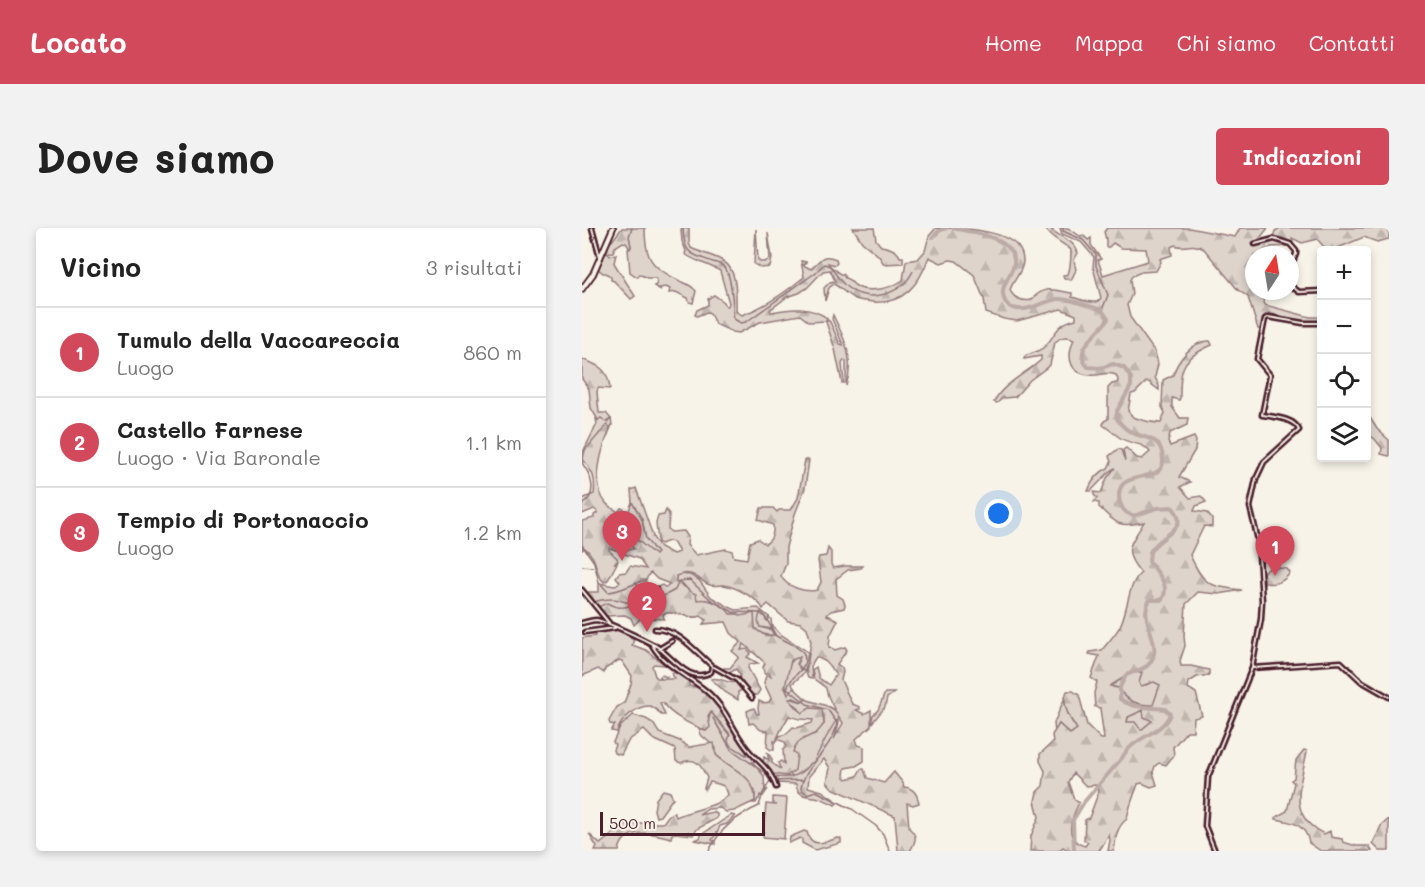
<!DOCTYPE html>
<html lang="it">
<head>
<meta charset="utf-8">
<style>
  :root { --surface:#fff; --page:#f2f2f2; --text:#222; --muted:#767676; --line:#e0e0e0; --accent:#d1495b }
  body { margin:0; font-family:Mali,sans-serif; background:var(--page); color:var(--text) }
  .controls { position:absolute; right:18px; top:18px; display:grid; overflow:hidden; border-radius:6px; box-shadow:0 3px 9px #0003 }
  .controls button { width:54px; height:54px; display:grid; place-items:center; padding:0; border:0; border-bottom:2px solid var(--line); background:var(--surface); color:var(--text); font:30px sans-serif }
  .compass { position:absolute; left:663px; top:18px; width:54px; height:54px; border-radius:50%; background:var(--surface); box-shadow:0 3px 9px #0003; rotate:12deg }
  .scale { position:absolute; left:18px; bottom:15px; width:165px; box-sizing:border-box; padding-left:6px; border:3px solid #4a1f2b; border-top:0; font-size:16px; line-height:21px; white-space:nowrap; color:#4a1f2b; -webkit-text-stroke:4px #f7f3e8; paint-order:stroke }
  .you { position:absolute; left:417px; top:286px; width:21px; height:21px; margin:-15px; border:4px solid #fff; border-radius:50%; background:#1a73e8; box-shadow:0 0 0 9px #1a73e833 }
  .badge { display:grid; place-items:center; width:39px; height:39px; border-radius:50%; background:var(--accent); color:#fff; font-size:20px; font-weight:700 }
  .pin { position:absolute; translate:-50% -50px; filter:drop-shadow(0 2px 3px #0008) }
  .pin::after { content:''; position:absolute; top:32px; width:21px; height:18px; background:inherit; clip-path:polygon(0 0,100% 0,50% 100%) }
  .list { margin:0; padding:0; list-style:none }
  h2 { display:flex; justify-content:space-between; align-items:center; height:78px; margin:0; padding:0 24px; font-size:26px }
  h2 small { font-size:20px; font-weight:400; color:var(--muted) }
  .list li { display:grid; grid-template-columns:39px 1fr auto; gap:18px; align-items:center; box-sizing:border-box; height:90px; padding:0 24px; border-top:2px solid var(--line) }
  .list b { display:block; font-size:22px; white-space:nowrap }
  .list p { margin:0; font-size:20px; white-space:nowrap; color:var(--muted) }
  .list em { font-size:20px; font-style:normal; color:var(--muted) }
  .icon { flex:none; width:33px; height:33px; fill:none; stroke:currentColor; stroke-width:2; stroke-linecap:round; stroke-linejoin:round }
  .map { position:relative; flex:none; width:807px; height:623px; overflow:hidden; border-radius:6px }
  header { display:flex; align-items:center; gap:36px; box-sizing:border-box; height:84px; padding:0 30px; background:var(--accent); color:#fff }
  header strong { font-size:28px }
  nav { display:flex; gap:33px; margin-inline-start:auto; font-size:21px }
  .intro { display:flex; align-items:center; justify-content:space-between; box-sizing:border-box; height:144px; padding:0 36px }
  h1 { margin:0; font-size:42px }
  .button { padding:15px 27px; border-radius:6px; background:var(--accent); color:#fff; font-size:21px; font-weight:700 }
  main { display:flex; gap:36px; padding:0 36px }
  aside { flex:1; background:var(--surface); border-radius:6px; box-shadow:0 3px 9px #0003 }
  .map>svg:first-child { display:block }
</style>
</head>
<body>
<header>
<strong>Locato</strong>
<nav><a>Home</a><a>Mappa</a><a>Chi siamo</a><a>Contatti</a></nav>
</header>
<div class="intro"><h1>Dove siamo</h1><a class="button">Indicazioni</a></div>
<main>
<aside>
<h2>Vicino<small>3 risultati</small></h2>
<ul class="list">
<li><span class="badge">1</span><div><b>Tumulo della Vaccareccia</b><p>Luogo</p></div><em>860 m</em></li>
<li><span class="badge">2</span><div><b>Castello Farnese</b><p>Luogo · Via Baronale</p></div><em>1.1 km</em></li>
<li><span class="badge">3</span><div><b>Tempio di Portonaccio</b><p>Luogo</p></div><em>1.2 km</em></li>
</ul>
</aside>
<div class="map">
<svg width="807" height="623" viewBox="0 0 807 623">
  <defs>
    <pattern id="forest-firs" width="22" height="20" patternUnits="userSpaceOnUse" patternTransform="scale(1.5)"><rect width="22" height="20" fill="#ded4cc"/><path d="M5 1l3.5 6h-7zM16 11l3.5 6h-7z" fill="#c0b6af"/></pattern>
  </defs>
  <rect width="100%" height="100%" fill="#f7f3e8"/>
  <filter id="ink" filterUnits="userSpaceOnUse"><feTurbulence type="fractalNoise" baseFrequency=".0167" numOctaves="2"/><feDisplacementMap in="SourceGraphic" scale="12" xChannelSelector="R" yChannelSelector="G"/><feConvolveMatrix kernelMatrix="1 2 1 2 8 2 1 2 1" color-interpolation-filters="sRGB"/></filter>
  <g filter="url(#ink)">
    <!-- green -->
    <path fill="#ded4cc" stroke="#947a7c" stroke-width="1.5" d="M 50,0 L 63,0 C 63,31 69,39 98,53 C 104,55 109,57 114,63 L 111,75 L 107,74 L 106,70 L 94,64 L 87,65 L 88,61 L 84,59 L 77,60 L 79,62 L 72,58 L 74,57 L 75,52 L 73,50 L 65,50 L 57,46 L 55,49 L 48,44 L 46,21 L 49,19 L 47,8 Z
      M 174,1 L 176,32 L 178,34 L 183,34 L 188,31 L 186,5 L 190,30 L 188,39 L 179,40 L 172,36 Z
      M 19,189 L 25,194 L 29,191 L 30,197 L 27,204 L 28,199 L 17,206 L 1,231 L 4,234 L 0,234 L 0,226 L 15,196 L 14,191 L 16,192 Z
      M 50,274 L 60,291 L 64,311 L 75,325 L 73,328 L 42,304 L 41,299 Z
      M 97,346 L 108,347 L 117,352 L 129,369 L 147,379 L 154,382 L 176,380 L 187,389 L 186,393 L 184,392 L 178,399 L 189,402 L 192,407 C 181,408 173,405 171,394 L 156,386 L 148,386 C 140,378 127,370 115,372 L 100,355 L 94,354 L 94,348 Z
      M 58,367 L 62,367 L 68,371 C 55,374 40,386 27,376 L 16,379 L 12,374 C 17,372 26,371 31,371 C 42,371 48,380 58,367 Z
      M 215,429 L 218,429 L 217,440 L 223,444 L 210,456 L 212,460 L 206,466 C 201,456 204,434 215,429 Z
      M 560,444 L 564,457 L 572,453 L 578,457 L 571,478 C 556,477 545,474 536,460 L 528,458 L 549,445 Z
      M 483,469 C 482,481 488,492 495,501 L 488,506 L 477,496 L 473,505 L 472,495 Z
      M 207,470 L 220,474 L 224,471 C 237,478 265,476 255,502 L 256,496 L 243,513 L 233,533 L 211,549 L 208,546 L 211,521 L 215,516 L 222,509 L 233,506 L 242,496 L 242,488 L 240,485 L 220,485 L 214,477 L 208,474 Z
      M 562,482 L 570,493 L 559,502 L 545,494 L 546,489 Z
      M 129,484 L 160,523 L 164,527 L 165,523 L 174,533 L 170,534 L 182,548 L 183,563 L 186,561 L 181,568 L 178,567 L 177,571 L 176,571 L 174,575 L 169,575 L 173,573 L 173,563 L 151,540 L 134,527 L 134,520 L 119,507 L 117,500 L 123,503 Z
      M 81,562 L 88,564 L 91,570 L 78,588 L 74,589 L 72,582 L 74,571 Z
      M 191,569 L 205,570 L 202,611 L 181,609 L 184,576 L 194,577 L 191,576 Z"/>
    <!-- forest -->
    <path fill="url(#forest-firs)" stroke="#947a7c" stroke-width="1.5" fill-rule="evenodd" d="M 40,0 L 50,0 L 47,8 L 49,19 L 48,21 L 44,15 L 41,14 L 33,19 L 31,24 L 25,25 L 28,28 L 34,26 L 32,35 L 53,68 L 49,71 L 32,53 L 29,52 L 29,49 L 24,45 L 21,45 L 15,40 L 25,16 L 30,13 Z
      M 101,0 L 107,1 L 107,15 L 109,20 C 119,25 131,27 141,33 C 156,42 154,68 154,83 L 160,87 C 183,79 204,64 222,49 L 219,33 L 224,34 L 221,37 L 229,41 C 239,32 239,25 254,31 L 255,35 L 253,37 L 246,35 L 247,37 L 258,46 L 261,46 L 263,50 C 270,52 269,55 274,58 C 287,66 310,60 321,52 L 324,33 L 336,31 L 343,23 L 347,8 L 354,0 C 377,0 441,0 441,33 C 441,44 431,52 428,62 C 431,70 441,74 449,72 C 463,57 471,62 490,65 L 490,69 C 498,71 506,75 515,74 L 519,70 L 511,39 L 512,29 L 499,14 L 480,6 L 478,0 L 486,0 L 498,8 L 501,7 L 506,12 L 509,10 L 509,17 L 519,31 L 516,32 L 521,47 L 566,33 L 564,21 L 539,20 L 531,15 L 527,19 L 524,19 L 524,11 L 522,4 L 525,0 L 607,0 L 653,9 L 658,0 L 686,0 L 674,15 L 691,11 L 709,18 L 689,19 L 682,27 L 672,27 L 672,38 L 670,41 L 672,43 L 672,63 L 678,63 L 683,77 L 728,89 L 739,89 L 739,93 L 721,93 L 686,85 L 683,89 L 680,101 L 676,101 L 666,69 L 656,62 L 622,21 C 607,13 604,22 593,17 L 589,19 L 590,27 L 578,31 L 579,34 L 574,43 L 559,44 L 550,48 L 548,52 L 550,66 L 545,77 L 548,89 L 573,124 L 576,136 L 573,149 L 577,158 L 577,162 L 565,153 L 553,165 L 549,166 L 546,183 L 551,189 C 559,192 570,195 579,195 L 583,185 L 580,179 L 581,152 L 591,147 C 595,133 611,112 628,113 L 630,117 C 600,130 598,139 598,170 L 597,172 L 590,170 L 590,179 L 598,190 L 606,190 L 605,197 L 588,205 L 586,214 L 588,218 L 612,209 L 614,213 L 613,222 L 597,249 L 608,254 L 598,259 L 608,270 L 619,268 L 624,274 L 614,278 L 612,283 L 625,285 L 630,291 L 630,299 L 622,298 L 608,327 C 622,358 627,358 660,362 L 637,366 L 616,364 L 604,376 L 602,408 L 603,418 L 598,433 L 599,438 L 609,438 L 627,442 L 627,447 L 615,449 L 607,454 L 606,460 L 614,465 L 620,488 L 612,490 L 611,503 L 605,503 L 591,519 L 592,527 L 584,537 L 577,535 L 573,538 L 571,544 L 575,557 L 569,559 L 560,555 L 556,556 C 552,568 547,578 545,591 C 534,599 534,611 532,623 L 526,623 L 528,612 L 527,607 L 517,623 L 487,623 L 481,619 L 476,623 L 448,623 L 449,608 L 457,589 L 453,573 L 455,564 L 461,558 L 463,543 L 458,533 L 458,526 L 471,514 L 470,507 L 477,496 L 488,506 L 495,501 C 487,489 479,476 485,463 L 491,463 L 497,467 L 505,497 L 519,511 L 522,511 L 518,480 L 513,479 L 512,465 L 515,454 L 509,450 L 517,428 L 507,426 L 508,424 L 520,422 C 525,415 535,405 538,398 C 546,383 546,355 559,345 C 538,321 550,315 562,294 C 537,300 534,296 517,279 L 517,275 L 512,274 L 515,270 L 512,267 L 512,264 L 519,265 L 525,250 L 533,240 L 528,243 L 509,263 L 506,263 C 510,252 517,244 526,240 L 529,234 L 527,228 L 536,221 L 539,222 L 543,233 L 541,222 L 544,220 L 555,230 L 560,231 L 568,224 C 560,213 547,217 537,209 C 530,204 528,202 521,197 L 522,193 L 526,191 L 526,160 L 530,156 L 535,155 L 536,152 L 534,147 C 526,144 522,146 514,147 C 489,149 483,132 492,111 C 484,107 479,109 473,114 L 468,137 L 448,152 L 433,169 L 421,170 L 415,175 L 412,174 C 420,156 445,145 459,132 L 459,128 L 442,131 L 443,128 C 448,125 456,124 461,120 C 474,109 472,96 494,91 L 494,87 L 479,81 L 435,93 L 422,91 L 404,85 L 402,71 L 392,47 L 374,33 L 368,32 L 359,35 L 347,29 C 337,57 321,77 290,74 C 284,73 277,73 271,70 C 264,66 259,60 252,56 L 247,60 L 243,73 L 242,60 L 248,54 L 253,53 L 248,42 L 241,43 L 225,60 L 217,65 L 205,69 L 188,82 L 189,84 C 210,80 228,78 245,90 L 244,93 L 227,94 L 218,87 L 178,94 L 157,105 L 151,104 L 133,96 L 128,85 L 125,84 L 115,88 L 113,87 L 115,82 L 126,77 L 126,71 L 132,67 L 142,74 L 144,78 L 146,78 L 147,75 L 138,43 C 126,36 114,34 103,26 L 104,23 L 100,13 L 99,2 ZM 560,444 L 557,455 L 559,458 L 572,454 L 578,457 L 571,477 C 556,477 545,474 536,460 L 528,458 L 549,445 ZM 561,482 L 562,489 L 570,493 L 559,502 L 553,494 L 545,494 L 546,489 ZM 491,545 L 504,558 L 514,557 L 517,563 L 507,590 L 503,592 L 502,612 L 506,614 L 503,618 C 481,612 489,590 497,575 L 492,571 L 486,554 Z
      M 271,0 L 292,0 L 294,12 L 299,18 C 306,19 315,21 318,29 L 321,29 L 321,35 L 302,36 L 297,28 L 280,14 Z
      M 463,0 L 468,0 C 477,10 492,11 496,25 L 492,32 L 494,42 L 489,52 L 482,50 L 481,47 L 486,46 C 488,41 489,28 489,22 C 480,14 469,11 463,0 Z
      M 698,0 L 807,0 L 807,11 L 795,14 L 782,9 L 751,22 L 745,22 L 735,11 L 720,15 L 710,10 L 711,15 L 701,10 L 691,9 L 693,3 Z
      M 251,87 C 263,111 273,132 264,158 L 264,133 L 262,132 L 260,136 L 262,155 L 260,155 L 253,121 L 244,94 L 246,92 L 248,94 L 258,116 L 261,117 L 250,91 Z
      M 0,131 C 19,138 26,142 28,161 L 16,160 L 15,164 L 17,185 L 24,185 L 29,191 L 24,194 L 19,190 L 16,192 L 9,180 L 7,161 L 0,151 Z
      M 785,185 L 795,201 L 807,212 L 807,228 L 799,226 L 800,220 L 792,210 L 785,207 Z
      M 25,197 L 28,199 L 27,204 C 19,223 9,257 24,275 C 27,279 32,281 36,284 L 39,280 L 46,283 L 41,299 L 42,304 L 47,305 L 73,327 L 75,325 L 64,311 L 60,291 L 50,274 L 49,262 L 54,260 L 72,311 L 78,319 L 91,326 L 97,324 L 91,314 L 87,313 L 79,316 L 76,314 L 74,295 L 76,288 L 82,287 L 84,282 L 87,286 L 86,301 L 89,304 L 102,303 L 106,309 L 105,317 L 114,327 L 144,321 L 150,323 L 152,329 L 165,331 L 168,314 L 176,311 L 183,316 C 190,313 192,304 191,297 L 176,292 L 179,280 L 191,280 L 195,284 L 197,282 L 209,282 L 216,270 L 223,232 L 227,232 L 223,260 L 213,286 L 204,319 L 204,336 L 199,348 C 204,359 224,365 235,362 L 239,354 L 236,332 L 237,329 L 244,328 L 246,320 L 249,324 L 249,336 L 251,340 L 263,338 L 281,338 L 279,340 L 266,342 L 254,351 L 255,367 L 261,371 L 263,377 L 262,380 L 249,383 L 245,387 L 256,392 L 248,408 L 247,419 L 253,422 L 263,419 L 265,422 L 255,436 L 260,440 L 261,444 L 259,452 L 270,476 L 278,479 L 278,481 L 274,482 L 282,486 L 289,482 L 289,495 L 291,487 L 296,482 L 303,465 L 312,465 L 305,470 L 303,479 L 289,496 L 289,498 L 274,511 L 276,517 L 282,519 L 282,533 L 274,538 L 263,540 L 262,548 L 265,551 L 275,548 L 279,541 L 282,541 L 285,550 L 302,555 L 312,544 L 321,555 L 322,559 C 332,560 335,566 337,575 L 331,577 L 325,575 L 327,600 C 336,608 334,613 328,623 L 316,623 L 313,588 L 250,560 L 245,554 L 248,540 L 242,531 L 227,548 L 226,559 L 240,563 L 256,574 L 253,577 C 247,574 240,570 233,569 C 223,568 215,567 214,556 L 194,555 L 195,549 C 209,550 220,548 229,535 L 231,535 C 235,528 250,496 255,492 L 255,502 L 252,511 L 261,495 C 255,486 245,470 244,460 L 232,451 L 230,442 L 234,439 L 237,450 L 247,457 L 254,447 C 251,444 248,438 244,434 C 242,432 237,431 234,429 L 229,437 L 230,451 L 226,450 L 224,445 L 229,414 L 225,400 L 219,395 L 206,393 L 186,376 L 181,381 C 177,371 154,359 142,357 C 137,357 133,358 128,357 C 116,353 112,340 94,348 L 94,354 C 102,356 106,364 114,366 L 115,372 C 126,370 143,377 148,386 L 156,386 L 159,388 L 172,385 L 173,401 L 184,408 L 193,407 L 190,401 L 178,399 C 175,394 176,389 179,384 L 181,385 L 184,392 L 186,393 L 187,389 L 189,391 L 190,400 L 191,398 L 198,406 L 226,424 L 223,444 L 215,436 L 218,429 L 209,432 L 203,459 L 206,466 L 212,460 L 224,471 L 220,474 L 212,470 L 207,471 L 220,485 L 228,480 L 240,481 L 242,496 C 239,499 237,504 232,506 C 222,511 214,512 211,524 L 215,527 L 213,542 L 205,548 L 191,546 L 181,534 L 182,529 L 187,532 L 185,524 L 190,531 L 190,535 L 199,542 L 196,535 L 199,533 L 202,536 L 201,522 L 204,518 L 203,514 L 197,512 L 197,508 L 204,506 L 211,499 L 215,500 L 230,495 L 231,492 L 218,491 L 207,488 C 202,496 196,506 194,514 L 192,513 L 192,522 L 189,522 L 185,519 L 186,503 L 179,502 L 171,495 L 167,496 L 165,483 L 172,480 L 175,486 L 177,486 L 176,480 L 177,473 L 181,475 L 187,474 L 189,470 L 182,455 L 184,447 L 189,448 L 187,445 L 182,445 L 181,439 L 183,435 L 162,416 L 159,422 L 165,421 L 169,425 L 165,429 L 176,435 L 168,436 L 166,440 L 178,462 L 175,467 L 170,467 L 162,461 L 156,464 L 156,472 L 143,464 L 129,451 C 139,448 146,458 157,453 L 158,447 L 154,441 L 149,444 L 142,443 L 142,440 L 148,440 L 157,429 L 150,423 L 159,414 L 149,405 L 144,394 L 121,396 L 124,392 L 119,388 C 107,393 94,381 81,386 L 82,391 L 59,390 L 52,397 L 49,390 L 43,387 L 25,388 L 23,390 L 16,379 L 25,375 C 43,385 49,375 66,372 L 66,370 L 58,367 C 47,381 43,371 31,371 C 26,371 17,372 12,374 L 4,366 L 6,364 L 17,364 L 17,355 L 32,358 L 38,354 L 34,349 L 37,345 L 44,344 L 48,338 L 64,341 L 57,331 L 40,325 L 42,322 L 52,321 L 48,317 L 42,317 L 40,321 L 33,322 L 27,320 L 27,322 L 35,330 L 36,333 L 32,335 L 35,335 L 26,352 L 22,354 C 11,344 18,333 3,320 L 0,322 L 0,293 L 12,290 L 12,287 L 16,284 L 12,281 L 0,286 L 0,271 L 12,266 C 14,248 10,244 1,231 L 3,222 ZM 69,345 L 75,351 L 88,356 L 84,360 L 80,357 L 71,361 L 71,366 L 62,364 L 54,356 L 59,352 L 64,352 L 67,346 Z
      M 689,339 L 705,341 L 708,345 C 701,354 695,357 683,355 L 681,345 Z
      M 34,401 L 52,411 L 50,417 L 64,422 L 83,437 L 72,436 L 70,438 L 73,448 L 76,451 L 80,451 L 77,449 L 80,447 L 85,449 L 82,451 L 93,451 L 90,446 L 93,444 L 107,453 L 107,458 C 138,460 149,501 165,523 L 164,527 L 148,517 L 146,512 L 148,506 L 129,484 L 126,489 L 128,499 L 124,503 C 110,497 89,488 81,475 L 78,475 L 83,487 L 79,487 C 77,484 72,479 68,478 C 55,477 38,492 35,504 L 29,503 L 33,497 L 28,496 L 27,493 L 35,479 L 42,475 L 49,456 L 50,448 L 40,433 L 37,432 L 23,441 L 22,445 L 16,441 L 0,448 L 0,410 L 13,408 L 14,403 Z
      M 51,487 L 64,491 L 71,495 L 77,505 L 98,513 L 107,519 L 132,515 L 134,527 C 150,542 174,547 173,573 L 152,583 L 144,584 L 138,580 L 126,581 L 117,587 L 131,584 L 135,586 L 135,590 L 115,601 L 111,607 L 93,605 L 90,606 L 89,610 C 72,605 41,598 37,623 L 13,623 L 15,619 L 7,606 L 18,616 L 42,597 L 50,595 L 81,595 L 86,588 L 92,584 L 94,589 C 109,582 136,579 146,567 C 144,556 137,556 128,554 L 123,562 L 122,560 L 125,550 C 119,537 114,528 99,535 L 94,533 L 93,521 L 71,511 L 62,502 L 47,512 L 39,527 L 32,525 L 31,522 L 33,517 L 31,514 L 39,498 Z
      M 722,522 L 725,523 C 719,556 704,588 742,606 L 748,603 L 749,609 L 760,611 L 761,614 L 774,618 L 787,618 L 790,623 L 739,623 L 727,615 C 724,596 710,594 694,591 L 694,589 L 705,583 L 712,555 L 709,552 L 712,550 L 714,532 Z
      M 149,587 L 153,588 L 145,596 L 138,598 C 137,604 133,606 130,612 L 133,613 L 133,616 L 113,612 L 118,610 L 119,607 Z
      M 807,591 L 807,623 L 798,623 L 791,616 L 799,598 Z
      M 222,603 L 225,604 C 229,621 243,614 256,610 L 259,611 L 259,615 L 233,622 L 220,615 L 220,611 L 218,610 L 207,615 L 208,609 Z"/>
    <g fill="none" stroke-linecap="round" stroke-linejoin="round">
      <!-- stream -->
      <path stroke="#8e7275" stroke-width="1.5" d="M 101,0 C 102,26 108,26 131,34 C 135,35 140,36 143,40 C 151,52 150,77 152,91 L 159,95 L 164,94 L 233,45 L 242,36 L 248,38 C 253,45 259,55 266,60 C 288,76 320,66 331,43
        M 481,0 L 481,3 L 501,12 L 514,27 L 514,38 L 526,67 L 520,82
        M 0,235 C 10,248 16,267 0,277
        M 0,317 L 12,334 L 17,354 L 26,364 C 38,364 50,355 63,353 L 68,358 L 72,368 L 78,370 L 93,362 L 97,353 L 108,352 L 129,372 L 151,384 L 178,385 L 184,390 L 194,408 L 210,416 L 221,424 C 229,441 210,445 205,460 L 225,476 L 246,482 L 255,495 C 251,521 220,541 219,561 L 225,566 L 234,563 L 270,581 L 294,598 L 301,606 L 308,623
        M 0,338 L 11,339
        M 131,490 L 149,521 L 183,545 L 188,553 L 221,552
        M 127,623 C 138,600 155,588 177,578 L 181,565 L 188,553"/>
      <!-- river -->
      <path stroke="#bcaaa7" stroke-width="4" d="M 371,0 C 387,4 409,6 423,17 C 449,39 410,53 424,75 C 426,77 428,80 431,80 C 447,85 461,73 476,71 C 489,70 507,79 520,82 L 526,91 C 517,106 489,121 506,139 L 519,140 L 531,136 L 542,140 L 549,150 L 549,158 L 535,183 L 535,191 C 540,198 545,203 553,206 C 568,211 580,211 581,231 C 583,252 552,245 541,256 C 532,266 539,289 554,287 C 561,286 568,281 576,280 C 580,279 586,280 590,279 C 611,301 576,307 568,324 C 568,325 567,332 567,333 C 576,346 589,357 580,372 L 568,372 C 554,391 585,418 566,437 C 561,442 551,444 544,447 L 538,459 L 538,471 C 552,481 567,479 583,481 L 588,486 C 581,506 551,508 540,530 L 502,574 L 491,592 L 492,623
        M 351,9 L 357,3 L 365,0"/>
      <defs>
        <path id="minor" d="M 10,0 L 18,29
          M 673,16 L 692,11 L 708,16 L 714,23 L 714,26 L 708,40
          M 708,57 L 717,64 L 740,63
          M 0,362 L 27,395
          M 67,363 L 74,362
          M 0,395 C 5,394 9,392 14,392 C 24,393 63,412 74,418 C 90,428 107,457 129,444 L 130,438 C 113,423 96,401 73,401
          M 3,404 L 33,400
          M 70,417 C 82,438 105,447 123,462 C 143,478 149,499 164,519 C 176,535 188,539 194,559
          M 77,421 L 90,413
          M 132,439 L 155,452 L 170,470
          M 670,440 L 759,434 L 779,453 L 807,469
          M 633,623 L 623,598 L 626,549 L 670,440 L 679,391 L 680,373 L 676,312 L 668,279 L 674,251 L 682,234 L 717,202 C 712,190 692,189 680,187 L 688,147 L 675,131 L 683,91 L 686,89 L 721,95 L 740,95"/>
        <path id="tertiary" d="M 0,61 L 11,46 L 31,0"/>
      </defs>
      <!-- minor casing -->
      <use href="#minor" stroke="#4a1f2b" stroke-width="7"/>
      <!-- tertiary casing -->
      <use href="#tertiary" stroke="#4a1f2b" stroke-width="8"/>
      <!-- minor -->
      <use href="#minor" stroke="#f7f3e8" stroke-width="2"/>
      <!-- tertiary -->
      <use href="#tertiary" stroke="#f7f3e8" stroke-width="4"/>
    </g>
  </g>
</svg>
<div class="controls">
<button>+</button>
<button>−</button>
<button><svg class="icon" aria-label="locate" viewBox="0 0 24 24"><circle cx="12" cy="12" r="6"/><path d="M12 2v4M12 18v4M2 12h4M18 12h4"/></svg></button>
<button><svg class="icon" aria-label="layers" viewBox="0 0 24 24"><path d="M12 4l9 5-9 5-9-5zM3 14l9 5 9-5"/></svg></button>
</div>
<svg class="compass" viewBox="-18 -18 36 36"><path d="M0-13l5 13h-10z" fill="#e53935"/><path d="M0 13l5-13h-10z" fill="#767676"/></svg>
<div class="scale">500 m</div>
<div class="you"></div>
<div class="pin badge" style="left:693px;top:348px">1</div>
<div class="pin badge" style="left:65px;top:404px">2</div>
<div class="pin badge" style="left:40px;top:333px">3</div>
</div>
</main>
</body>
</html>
